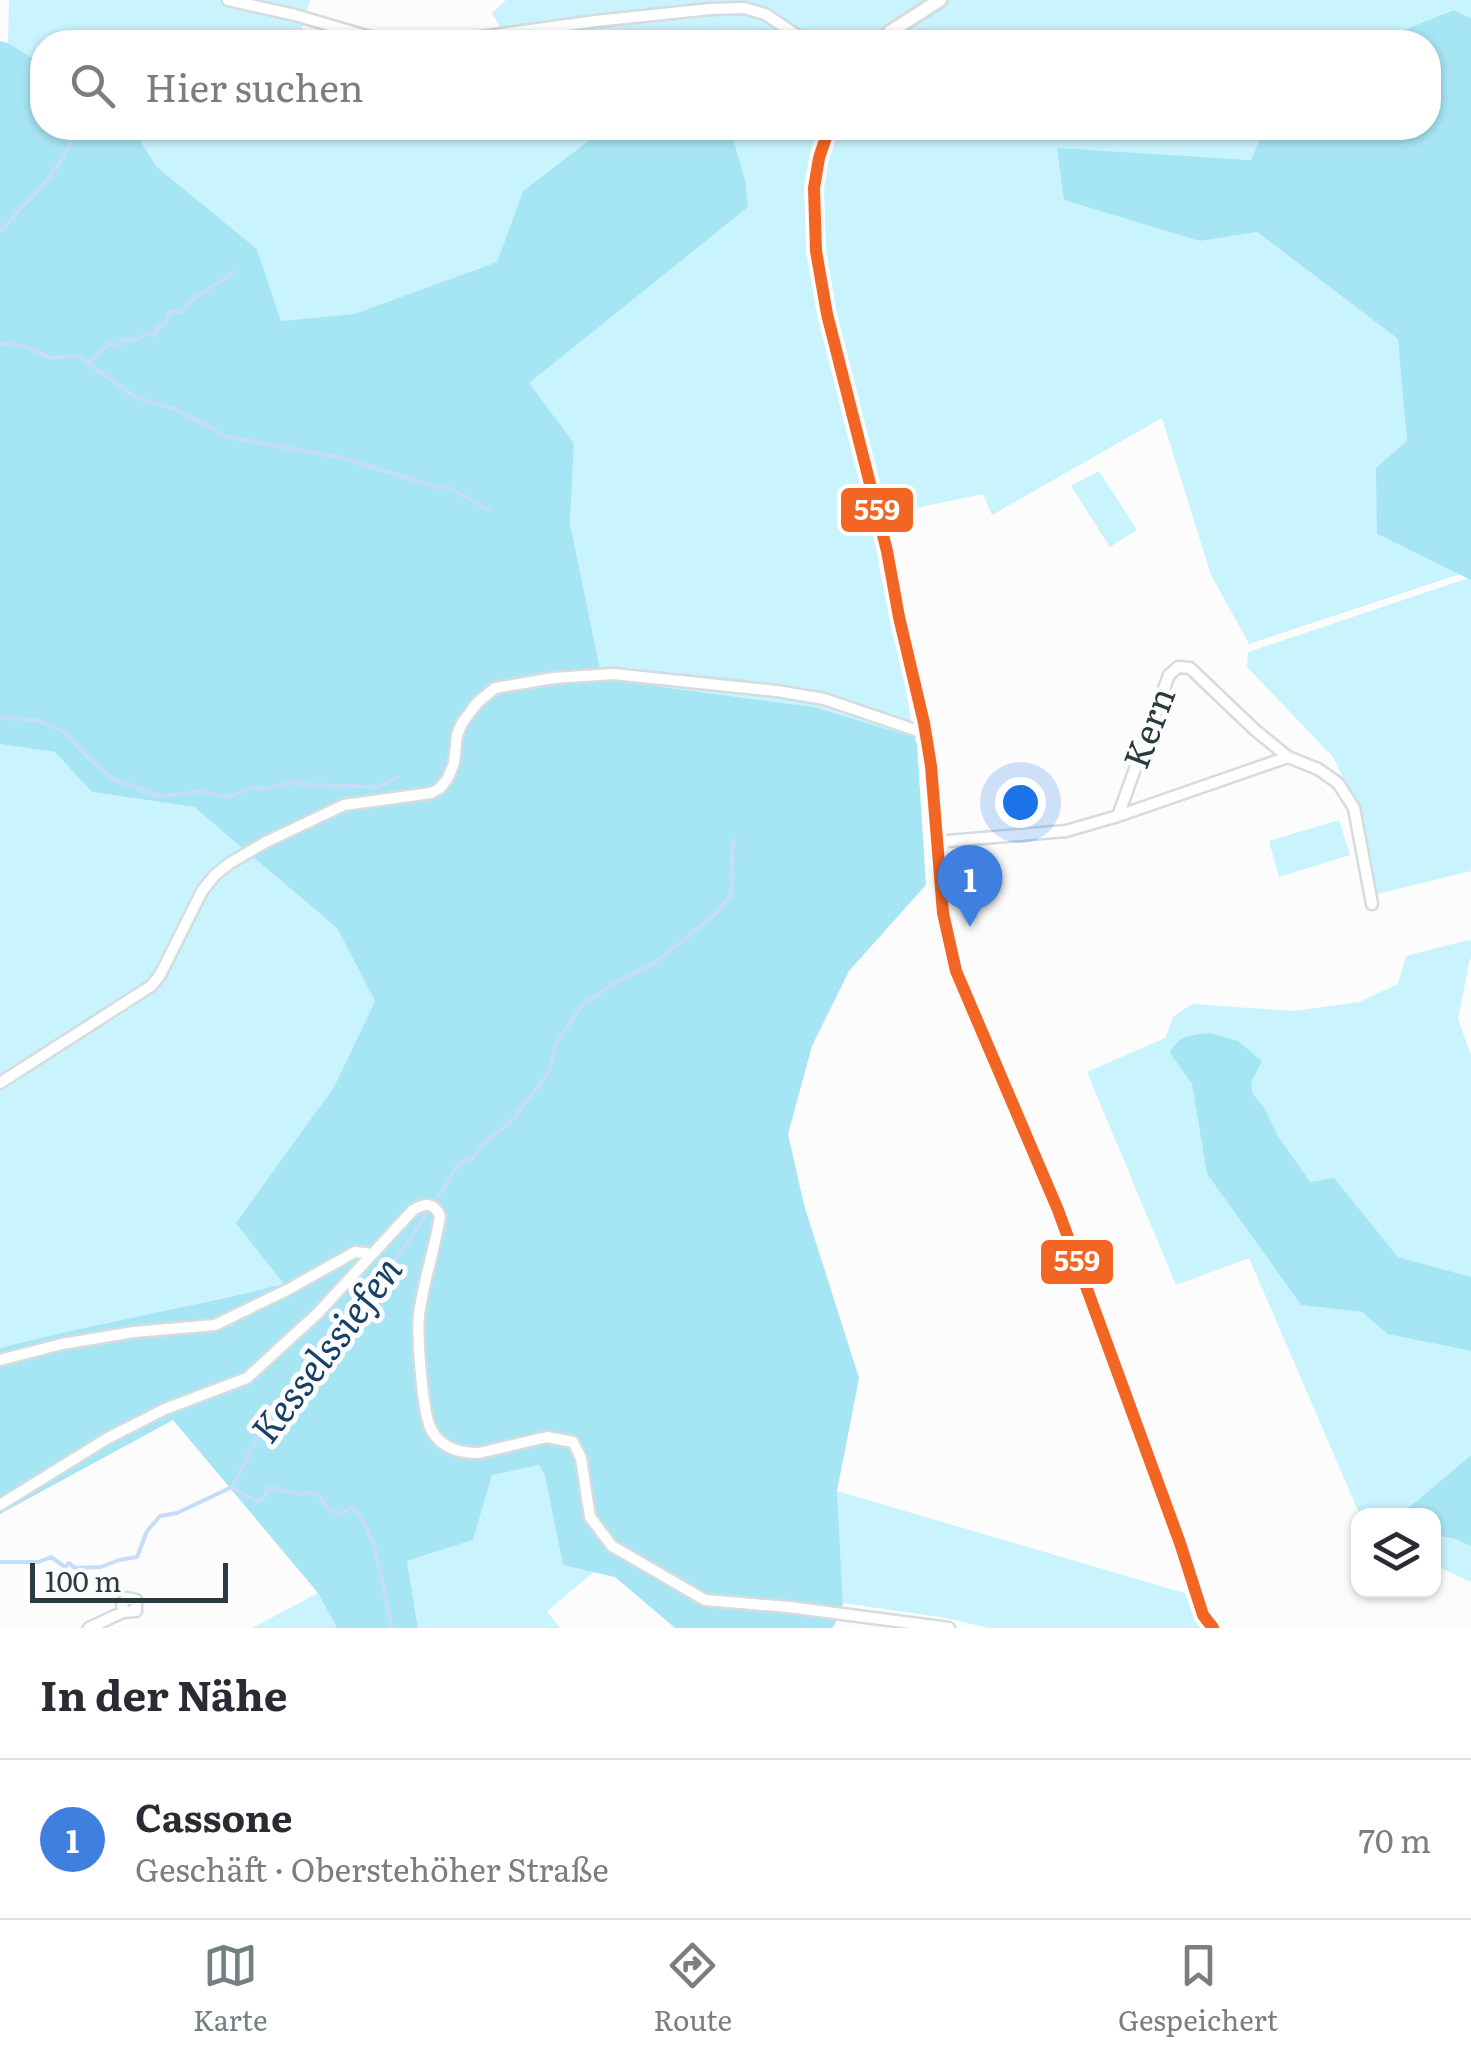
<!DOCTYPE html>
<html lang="de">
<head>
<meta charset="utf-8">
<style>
  :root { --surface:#fff; --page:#f2f2f3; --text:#2b2b33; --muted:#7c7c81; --line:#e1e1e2; --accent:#737f81 }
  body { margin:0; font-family:Literata,serif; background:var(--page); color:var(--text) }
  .controls { position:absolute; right:30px; bottom:30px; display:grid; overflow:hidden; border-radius:20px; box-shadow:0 2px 8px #0004 }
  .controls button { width:90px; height:90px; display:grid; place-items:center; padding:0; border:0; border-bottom:2px solid var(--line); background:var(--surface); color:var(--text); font:50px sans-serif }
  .scale { position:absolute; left:30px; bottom:25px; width:198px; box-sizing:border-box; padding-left:10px; border:5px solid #293b3f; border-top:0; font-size:28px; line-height:35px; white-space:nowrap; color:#293b3f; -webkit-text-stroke:8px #fcfcfc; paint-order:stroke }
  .you { position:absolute; left:1020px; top:802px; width:35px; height:35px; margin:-25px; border:8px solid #fff; border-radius:50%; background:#1a73e8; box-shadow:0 0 0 15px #1a73e833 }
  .badge { display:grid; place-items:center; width:65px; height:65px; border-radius:50%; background:var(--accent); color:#fff; font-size:32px; font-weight:700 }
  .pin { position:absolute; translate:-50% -82px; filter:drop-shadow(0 2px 5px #0008) }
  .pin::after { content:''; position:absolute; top:52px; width:35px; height:30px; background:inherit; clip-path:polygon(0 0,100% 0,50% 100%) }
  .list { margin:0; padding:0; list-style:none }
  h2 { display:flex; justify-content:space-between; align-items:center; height:130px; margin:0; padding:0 40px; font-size:42px }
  h2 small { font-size:32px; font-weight:400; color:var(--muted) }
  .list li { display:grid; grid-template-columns:65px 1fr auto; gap:30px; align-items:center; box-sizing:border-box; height:160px; padding:0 40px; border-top:2px solid var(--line) }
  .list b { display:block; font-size:38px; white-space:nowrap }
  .list p { margin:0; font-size:32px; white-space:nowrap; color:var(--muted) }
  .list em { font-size:32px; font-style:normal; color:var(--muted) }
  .icon { flex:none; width:55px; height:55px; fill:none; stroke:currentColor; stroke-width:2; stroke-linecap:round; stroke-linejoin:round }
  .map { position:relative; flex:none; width:1471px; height:1628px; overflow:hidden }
  .search { position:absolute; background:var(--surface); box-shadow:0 2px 8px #0004; left:30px; right:30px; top:30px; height:110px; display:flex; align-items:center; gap:25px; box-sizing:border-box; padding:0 35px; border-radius:40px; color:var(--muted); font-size:38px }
  .sheet { height:290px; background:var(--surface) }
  nav { display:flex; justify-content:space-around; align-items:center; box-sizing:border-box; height:140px; border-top:2px solid var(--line); background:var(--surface); font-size:28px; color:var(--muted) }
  nav a { display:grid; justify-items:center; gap:5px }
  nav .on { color:var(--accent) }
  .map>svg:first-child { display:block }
</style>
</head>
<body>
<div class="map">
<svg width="1471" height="1628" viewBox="0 0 1471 1628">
  <rect width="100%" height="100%" fill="#fcfcfc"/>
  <!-- green -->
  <path fill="#c9f3fd" d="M 9,0 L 310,0 L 302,29 L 354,42 L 42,42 L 42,64 L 8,43 Z
    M 506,0 L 1471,0 L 1471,18 L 1452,10 L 1374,42 L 509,42 L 492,13 Z
    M 132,128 L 605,128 L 523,191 L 497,262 L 354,314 L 281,321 L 257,249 L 157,167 Z
    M 730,128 L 1265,128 L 1251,160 L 1057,149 L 1200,241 L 1257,232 L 1399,340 L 1407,442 L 1377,534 L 1460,574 L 1249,644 L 1211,575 L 1162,418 L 992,515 L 983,494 L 897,512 L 886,517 L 816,236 L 817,292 L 862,488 L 882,562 L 879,566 L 883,586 L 888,588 L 914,737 L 814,707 L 602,679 L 570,523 L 574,443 L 528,382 L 748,207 L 745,180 Z
    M 1099,471 L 1137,530 L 1110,547 L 1071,486 Z
    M 1469,578 L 1471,580 L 1471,871 L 1373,895 L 1357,811 L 1350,791 L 1333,757 L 1247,667 L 1248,652 Z
    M 0,744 L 56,752 L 92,792 L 194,807 L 337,928 L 375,1001 L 334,1087 L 237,1223 L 285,1284 L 0,1348 Z
    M 1339,820 L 1350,855 L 1279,877 L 1269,841 Z
    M 1468,940 L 1471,941 L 1471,960 L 1470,958 L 1458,1019 L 1471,1055 L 1471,1277 L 1398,1257 L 1334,1179 L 1310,1183 L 1278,1136 L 1264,1107 L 1253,1095 L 1250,1082 L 1192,1083 L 1207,1174 L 1301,1305 L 1362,1312 L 1387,1334 L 1471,1351 L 1471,1455 L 1400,1515 L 1360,1515 L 1249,1258 L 1176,1285 L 1087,1072 L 1165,1038 L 1174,1016 L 1192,1004 L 1294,1011 L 1359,1002 L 1398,984 L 1406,956 Z
    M 540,1465 L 545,1475 L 563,1565 L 594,1572 L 547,1611 L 560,1628 L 418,1628 L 407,1561 L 473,1540 L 492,1474 Z
    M 837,1491 L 1184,1593 L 1208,1628 L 989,1628 L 946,1618 L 843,1603 Z
    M 1434,1535 L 1455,1539 L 1471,1546 L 1471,1582 L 1434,1565 Z
    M 318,1593 L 337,1628 L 252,1628 Z"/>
  <!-- forest -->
  <path fill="#a6e5f3" d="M 1453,10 L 1471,18 L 1471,580 L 1377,534 L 1376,468 L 1407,441 L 1398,339 L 1257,232 L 1200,241 L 1064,200 L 1057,148 L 1251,160 L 1265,128 L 1428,128 L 1428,42 L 1374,42 Z
    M 0,41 L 8,43 L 42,64 L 42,128 L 132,128 L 157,167 L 257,249 L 281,321 L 354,314 L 497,262 L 523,191 L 605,128 L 730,128 L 745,180 L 748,207 L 529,383 L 574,443 L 570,523 L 602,679 L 814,707 L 914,737 L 917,744 L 926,885 L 849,971 L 812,1046 L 788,1134 L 804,1205 L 859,1378 L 837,1491 L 843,1603 L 838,1619 L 832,1628 L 675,1628 L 615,1577 L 563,1565 L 545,1476 L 539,1465 L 492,1475 L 473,1540 L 407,1561 L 418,1628 L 337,1628 L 318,1593 L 173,1420 L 0,1514 L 0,1348 C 94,1324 190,1307 284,1284 L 236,1223 L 334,1087 L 375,1001 L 337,928 L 194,807 L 92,792 L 55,752 L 0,744 Z
    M 1210,1033 L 1238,1041 L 1262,1061 L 1251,1082 L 1253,1094 L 1264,1107 L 1278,1136 L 1310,1182 L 1334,1178 L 1398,1257 L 1471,1277 L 1471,1351 L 1387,1334 L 1362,1312 L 1301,1305 L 1207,1174 L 1192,1084 L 1170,1053 C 1178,1035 1192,1035 1210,1033 Z
    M 1471,1455 L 1471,1546 L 1455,1539 L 1434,1535 L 1434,1516 L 1400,1515 Z"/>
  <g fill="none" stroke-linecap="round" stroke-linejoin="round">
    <!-- stream -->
    <path stroke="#c5ddf8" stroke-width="4" d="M 0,231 C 28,200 65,169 75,128
      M 0,343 L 26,347 L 51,358 L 77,356 L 137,398 L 176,409 L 227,437 L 343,458 L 436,487 L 448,487 L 489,510
      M 87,364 C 94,356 102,353 108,344 L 119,346 L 123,340 L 136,340 L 147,333 L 155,335 L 158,324 L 165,326 L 170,312 L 181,312 C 195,293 215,287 233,272
      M 0,718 L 37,720 L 66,733 L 86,756 L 113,779 L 159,796 L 199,792 L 231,797 L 252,787 L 267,789 L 293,782 L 309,785 L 379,787 L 398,777
      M 438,1196 L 460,1162 L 472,1160 L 482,1145 L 510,1122 L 548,1074 L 557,1042 L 582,1005 L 610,986 L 654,963 L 715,915 L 731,895 L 733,840
      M 232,1487 L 267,1419 L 301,1392 L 310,1374 L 323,1366 L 327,1352 L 348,1327 L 365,1313 L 370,1298 L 426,1215
      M 0,1562 L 38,1562 L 51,1557 L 65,1567 L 69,1563 L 75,1568 L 101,1567 L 119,1560 L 137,1557 L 147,1531 L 160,1516 L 177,1513 L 232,1487 L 256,1501 L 264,1498 L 268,1487 L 299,1494 L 304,1492 L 318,1495 L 328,1509 L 340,1514 L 352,1507 C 377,1528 384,1596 392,1628"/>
    <defs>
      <path id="minor" d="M 228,0 L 295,15 L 387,42
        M 443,42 L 596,21 L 710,9 L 744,8 L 765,14 L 807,42
        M 1118,816 L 1169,675 L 1178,667 L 1190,668 L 1255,730 L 1288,757 L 1318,769 L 1338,783 L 1354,808 L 1372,904
        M 937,842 L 1066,831 L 1118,816 L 1288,757
        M 0,1083 L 151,986 L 160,975 L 202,891 L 215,875 L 230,863 L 266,842 L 344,805 L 431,793 L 440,788 L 448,778 L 454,763 L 457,735 L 462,723 L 477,703 L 495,688 L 554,678 L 613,674 L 777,691 L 824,699 L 927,734
        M 0,1360 L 62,1344 L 134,1332 L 215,1325 L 287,1290 L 355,1252 L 372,1254
        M 0,1505 L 108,1438 L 165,1409 L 247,1378 L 318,1313 L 413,1210 C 425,1203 434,1202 440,1216 C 435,1249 423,1282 419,1315 C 417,1335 422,1415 432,1431 C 442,1449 460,1453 479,1453 L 547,1437 L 573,1442 L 581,1458 L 590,1517 L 612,1546 L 705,1600 L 789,1607 L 949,1628
        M 89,1628 L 123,1612 L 136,1611 L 136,1600 L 127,1598 L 122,1603 L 123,1612"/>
      <path id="tertiary" d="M 881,42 L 890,32 L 940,0
        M 829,128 C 796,206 823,296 842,374 C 857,433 872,492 887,551 C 893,576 895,601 901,626 C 909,663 921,700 927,737 C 941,815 932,895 956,971 L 1058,1210 L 1180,1543 L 1203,1615 L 1213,1628"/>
    </defs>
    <!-- minor casing -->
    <use href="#minor" stroke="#d4dcde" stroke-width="15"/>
    <!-- tertiary casing -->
    <use href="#tertiary" stroke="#d4dcde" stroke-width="18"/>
    <!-- minor -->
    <use href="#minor" stroke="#fff" stroke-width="10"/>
    <!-- tertiary -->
    <use href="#tertiary" stroke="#fff" stroke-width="12"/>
    <defs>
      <path id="bus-1" d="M 829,128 L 819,158 L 814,188 L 816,251 L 827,314 L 887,551 L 899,617 L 924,723 L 931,766 L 943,913 L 956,971 L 1058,1210 L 1180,1543 L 1203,1615 L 1213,1628"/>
    </defs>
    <!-- bus-1 casing -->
    <use href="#bus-1" stroke="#fcfcfc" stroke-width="20"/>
    <!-- bus-1 -->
    <use href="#bus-1" stroke="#f26522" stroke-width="12"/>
  </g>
  <g text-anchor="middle" stroke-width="10" stroke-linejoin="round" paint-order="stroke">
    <!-- street labels -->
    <g font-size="35" fill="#293b3f" stroke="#fcfcfc">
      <text transform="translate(1150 728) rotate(-69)" y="12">Kern</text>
    </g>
    <!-- water labels -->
    <g font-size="38" font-style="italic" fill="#164067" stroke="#fcfcfc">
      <text transform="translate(327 1350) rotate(-53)" y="13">Kesselssiefen</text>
    </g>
  </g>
  <g stroke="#fcfcfc" stroke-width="4">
    <rect x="839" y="486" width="76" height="48" rx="10" fill="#f26522"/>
    <rect x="1039" y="1238" width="76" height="48" rx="10" fill="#f26522"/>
  </g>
  <g font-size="28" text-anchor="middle" font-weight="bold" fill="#fff">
    <text x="877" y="520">559</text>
    <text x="1077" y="1271">559</text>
  </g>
</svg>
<div class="controls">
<button><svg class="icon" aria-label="layers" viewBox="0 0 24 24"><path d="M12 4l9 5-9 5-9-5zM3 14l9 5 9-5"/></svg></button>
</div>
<div class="scale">100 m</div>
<div class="you"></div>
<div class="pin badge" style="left:970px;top:927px;background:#3f7fe0">1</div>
<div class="search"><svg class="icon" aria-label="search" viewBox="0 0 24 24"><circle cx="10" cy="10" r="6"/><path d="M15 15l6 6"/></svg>Hier suchen</div>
</div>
<section class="sheet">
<h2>In der Nähe<small></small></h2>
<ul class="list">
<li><span class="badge" style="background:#3f7fe0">1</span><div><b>Cassone</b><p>Geschäft · Oberstehöher Straße</p></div><em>70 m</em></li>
</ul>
</section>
<nav>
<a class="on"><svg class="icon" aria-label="map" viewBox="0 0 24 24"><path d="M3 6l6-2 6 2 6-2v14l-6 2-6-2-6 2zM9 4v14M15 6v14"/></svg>Karte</a>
<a><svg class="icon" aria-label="directions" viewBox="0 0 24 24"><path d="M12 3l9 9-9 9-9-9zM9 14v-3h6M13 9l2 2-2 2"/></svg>Route</a>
<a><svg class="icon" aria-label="saved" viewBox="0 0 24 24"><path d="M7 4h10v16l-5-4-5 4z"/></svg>Gespeichert</a>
</nav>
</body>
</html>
